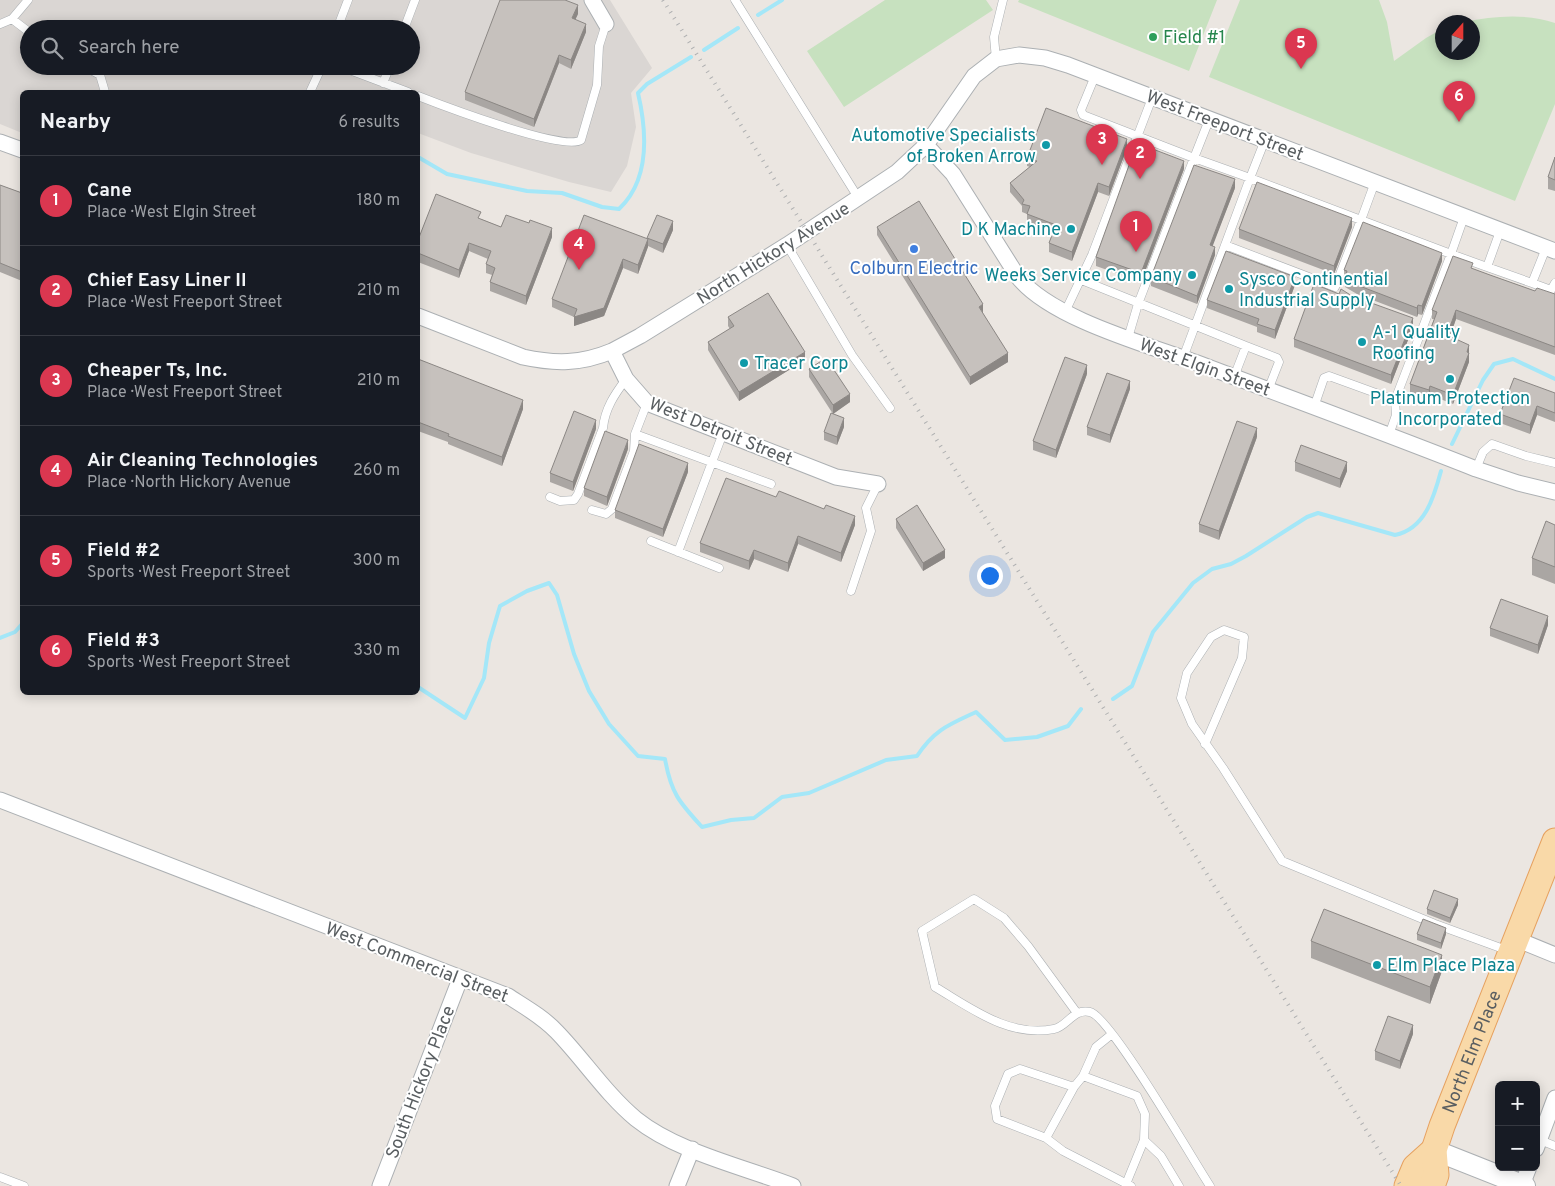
<!DOCTYPE html>
<html lang="en">
<head>
<meta charset="utf-8">
<style>
  :root { --surface:#171b24; --page:#20242c; --text:#f1f3f6; --muted:#9ea1a6; --line:#363941; --accent:#db3750 }
  body { margin:0; font-family:Overpass,sans-serif; background:var(--page); color:var(--text) }
  .controls { position:absolute; right:15px; bottom:15px; display:grid; overflow:hidden; border-radius:8px; box-shadow:0 2px 12px #0003 }
  .controls button { width:45px; height:45px; display:grid; place-items:center; padding:0; border:0; border-bottom:1px solid var(--line); background:var(--surface); color:var(--text); font:25px sans-serif }
  .compass { position:absolute; left:1435px; top:15px; width:45px; height:45px; border-radius:50%; background:var(--surface); box-shadow:0 2px 12px #0003; rotate:21deg }
  .you { position:absolute; left:989px; top:575px; width:18px; height:18px; margin:-12px; border:4px solid #fff; border-radius:50%; background:#1a73e8; box-shadow:0 0 0 8px #1a73e833 }
  .badge { display:grid; place-items:center; width:32px; height:32px; border-radius:50%; background:var(--accent); color:#fff; font-size:16px; font-weight:700 }
  .pin { position:absolute; translate:-50% -41px; filter:drop-shadow(0 1px 2px #0008) }
  .pin::after { content:''; position:absolute; top:26px; width:18px; height:15px; background:inherit; clip-path:polygon(0 0,100% 0,50% 100%) }
  .list { margin:0; padding:0; list-style:none }
  h2 { display:flex; justify-content:space-between; align-items:center; height:65px; margin:0; padding:0 20px; font-size:21px }
  h2 small { font-size:16px; font-weight:400; color:var(--muted) }
  .list li { display:grid; grid-template-columns:32px 1fr auto; gap:15px; align-items:center; box-sizing:border-box; height:90px; padding:0 20px; border-top:1px solid var(--line) }
  .list b { display:block; font-size:19px; white-space:nowrap }
  .list p { margin:0; font-size:16px; white-space:nowrap; color:var(--muted) }
  .list em { font-size:16px; font-style:normal; color:var(--muted) }
  .icon { flex:none; width:28px; height:28px; fill:none; stroke:currentColor; stroke-width:2; stroke-linecap:round; stroke-linejoin:round }
  .map { position:relative; flex:none; width:1555px; height:1186px; overflow:hidden }
  .search { position:absolute; background:var(--surface); box-shadow:0 2px 12px #0003; left:20px; top:20px; width:400px; height:55px; display:flex; align-items:center; gap:12px; box-sizing:border-box; padding:0 18px; border-radius:28px; color:var(--muted); font-size:19px }
  .panel { position:absolute; background:var(--surface); box-shadow:0 2px 12px #0003; left:20px; top:90px; width:400px; height:605px; border-radius:8px }
  .map>svg:first-child { display:block }
</style>
</head>
<body>
<div class="map">
<svg width="1555" height="1186" viewBox="0 0 1555 1186">
  <rect width="100%" height="100%" fill="#ebe6e1"/>
  <!-- industrial -->
  <path fill="#dad6d3" fill-rule="evenodd" d="M 0,0 L 610,0 L 652,68 L 631,93 L 636,127 L 627,166 L 611,192 L 569,182 L 471,153 L 418,133 L 418,92 L 22,92 L 22,133 L 0,124 ZM 29,29 L 411,29 L 411,66 L 29,66 Z"/>
  <!-- green -->
  <path fill="#c7e1bf" d="M 885,0 L 986,0 L 993,10 L 844,107 L 807,51 Z
    M 1019,0 L 1217,0 L 1189,71 L 1018,2 Z
    M 1240,0 L 1379,0 L 1387,22 L 1394,61 L 1426,38 L 1442,29 L 1442,52 L 1472,52 L 1472,22 L 1464,22 C 1494,16 1525,13 1555,23 L 1555,104 L 1515,201 L 1209,77 Z"/>
  <g fill="none" stroke-linecap="round" stroke-linejoin="round">
    <!-- stream -->
    <path stroke="#a4e7f8" stroke-width="4" d="M 758,15 L 782,0
      M 704,50 L 738,28
      M 418,157 L 447,174 L 527,191 L 562,193 L 602,207 L 619,209 C 650,180 647,132 638,93 L 647,84 L 691,57
      M 1452,444 L 1483,380 L 1494,364 L 1513,359 L 1555,379
      M 0,638 L 15,632 L 22,624
      M 418,687 L 465,718 L 484,678 L 489,643 L 500,606 L 527,591 L 549,583 L 557,595 L 574,654 L 589,691 L 609,724 L 638,756 L 665,759 C 671,793 679,802 702,827 L 731,820 L 754,818 L 782,797 L 809,793 L 886,760 L 917,756 C 934,730 948,725 976,712 L 1005,740 L 1037,737 L 1068,726 L 1081,709
      M 1113,699 L 1132,686 L 1153,632 L 1193,583 L 1212,569 L 1231,564 L 1246,556 L 1307,517 L 1318,513 L 1395,535 C 1425,529 1434,497 1441,471"/>
    <defs>
      <path id="service" d="M 735,0 L 859,199
        M 12,19 L 29,32
        M 0,24 L 12,19 L 28,0
        M 337,29 L 348,0
        M 404,29 L 415,0
        M 996,59 L 994,37 L 1003,0
        M 84,66 L 100,75 L 105,92
        M 339,66 L 408,92
        M 1095,76 L 1081,110 L 1083,115 L 1194,158 L 1209,120
        M 383,83 L 390,66
        M 310,92 L 322,66
        M 418,96 C 441,105 564,152 581,140 L 597,85 L 599,46 L 606,24
        M 787,245 L 852,355 L 890,408
        M 1225,245 L 1335,287 L 1361,220 L 1451,254 L 1464,217
        M 1487,267 L 1532,283 L 1546,248
        M 1079,279 L 1246,346
        M 1532,283 L 1551,290 L 1555,283
        M 1065,312 L 1092,255 L 1152,98
        M 1128,338 L 1138,304 L 1194,158 L 1250,178 L 1265,140
        M 1183,358 L 1250,178 L 1361,220 L 1375,182
        M 1234,377 L 1246,346 L 1277,358 L 1279,362 L 1268,390
        M 1314,407 L 1324,378 L 1329,376 L 1395,400
        M 635,434 L 771,484
        M 1389,435 L 1396,415 L 1395,400 L 1451,254 L 1487,267 L 1500,231
        M 1476,469 L 1483,452 L 1492,444 L 1526,456 L 1555,463
        M 550,497 L 560,501 L 574,500 L 578,494 L 603,428 C 605,408 615,394 626,379
        M 592,510 L 606,514 L 612,509 L 634,451 L 635,434 L 647,403
        M 651,541 L 719,568
        M 678,552 L 723,433
        M 851,591 L 871,531 L 866,508 L 878,484
        M 1205,744 L 1242,658 L 1244,637 L 1224,630 L 1211,637 L 1187,673 L 1181,698 L 1192,724 L 1223,768 L 1282,861 L 1435,924 L 1509,951
        M 1077,1013 L 1028,946 L 1004,918 L 974,899 L 922,931 L 935,987 C 971,1008 1009,1038 1054,1029 C 1067,1027 1073,1008 1090,1012 C 1110,1016 1193,1160 1210,1186
        M 1083,1076 L 1137,1096 L 1145,1114 L 1144,1140 L 1126,1184
        M 1074,1087 L 1020,1069 L 1008,1074 L 995,1106 L 997,1119 L 1046,1138 L 1074,1087 L 1083,1076 L 1096,1047 L 1112,1034
        M 1046,1138 L 1063,1151 L 1131,1186
        M 1144,1140 L 1161,1156 L 1179,1186
        M 1540,1140 L 1555,1146
        M 0,1177 L 24,1186"/>
      <path id="minor" d="M 592,0 L 606,24
        M 0,142 L 22,150
        M 926,145 L 953,174 L 1018,277 C 1051,319 1149,345 1200,364 C 1292,399 1385,433 1476,469 L 1518,483 L 1555,492
        M 418,316 L 523,357 C 555,364 581,364 612,351 L 626,379 L 647,403 L 836,477 L 878,484
        M 612,351 L 640,336 L 787,245 L 897,172 L 926,145 L 974,76 L 996,59 L 1019,55 L 1045,58 L 1068,65 L 1555,251
        M 0,800 L 508,996 C 525,1007 543,1017 557,1032 C 584,1060 606,1094 636,1119 C 677,1152 744,1167 793,1186
        M 1516,939 L 1555,955
        M 1536,1149 L 1555,1098
        M 1522,1185 L 1529,1167
        M 380,1186 L 460,979
        M 677,1186 L 692,1149"/>
      <path id="tertiary" d="M 1434,1150 L 1525,1186"/>
      <g id="primary">
        <path d="M 1407,1186 L 1415,1167 L 1434,1150"/>
        <path id="s1" d="M 1432,1186 L 1436,1175 L 1434,1150 L 1442,1126 L 1555,841"/>
      </g>
    </defs>
    <!-- service casing -->
    <use href="#service" stroke="#acb0b3" stroke-width="9"/>
    <!-- minor casing -->
    <use href="#minor" stroke="#acb0b3" stroke-width="17"/>
    <!-- tertiary casing -->
    <use href="#tertiary" stroke="#acb0b3" stroke-width="22"/>
    <!-- primary casing -->
    <use href="#primary" stroke="#e6a15f" stroke-width="27"/>
    <!-- service -->
    <use href="#service" stroke="#fff" stroke-width="8"/>
    <!-- minor -->
    <use href="#minor" stroke="#fff" stroke-width="15"/>
    <!-- tertiary -->
    <use href="#tertiary" stroke="#fff" stroke-width="20"/>
    <!-- primary -->
    <use href="#primary" stroke="#f9d9a8" stroke-width="25"/>
    <!-- rail -->
    <path stroke="#afb0b1" stroke-width="4" stroke-dasharray="1 6" stroke-linecap="butt" d="M 663,0 L 1401,1186"/>
  </g>
  <!-- wall -->
  <path fill="#aaa6a3" d="M 578,14 L 575,19 L 586,32 L 571,69 L 559,63 L 534,127 L 465,100 L 465,92 Z
    M 1127,148 L 1109,196 L 1098,192 L 1072,261 L 1049,252 L 1049,243 L 1053,232 L 1027,223 L 1027,214 L 1022,212 L 1022,206 L 1010,192 L 1010,183 L 1030,167 L 1027,166 L 1027,158 Z
    M 1555,157 L 1555,191 L 1548,189 L 1548,177 Z
    M 1184,169 L 1141,282 L 1096,266 L 1096,257 Z
    M 0,185 L 22,193 L 22,281 L 0,272 Z
    M 1235,188 L 1212,246 L 1215,255 L 1197,304 L 1151,286 L 1151,277 Z
    M 481,219 L 501,227 L 552,237 L 526,305 L 490,291 L 490,282 L 492,275 L 486,273 L 486,264 L 488,259 L 469,251 L 459,278 L 418,262 L 418,240 Z
    M 877,227 L 982,313 L 1008,362 L 970,385 L 877,235 Z
    M 1352,227 L 1334,274 L 1239,238 L 1239,229 Z
    M 673,230 L 663,253 L 648,246 L 638,274 L 623,268 L 604,316 L 574,326 L 574,317 L 552,307 L 552,299 L 647,239 L 647,238 Z
    M 1442,261 L 1422,315 L 1418,314 L 1417,317 L 1357,294 L 1345,287 L 1344,270 Z
    M 1473,269 L 1535,291 L 1555,294 L 1555,355 L 1456,319 L 1450,337 L 1469,353 L 1469,362 L 1453,404 L 1430,395 L 1429,399 L 1410,392 L 1410,384 L 1434,319 L 1432,319 L 1432,310 Z
    M 1295,285 L 1275,339 L 1257,332 L 1257,327 L 1207,308 L 1207,300 Z
    M 1339,294 L 1352,296 L 1413,327 L 1391,384 L 1294,347 L 1294,339 Z
    M 728,317 L 805,360 L 739,401 L 708,350 L 708,342 L 730,329 L 728,326 Z
    M 418,359 L 523,409 L 502,466 L 448,444 L 448,442 L 418,431 Z
    M 809,369 L 850,402 L 833,414 L 809,377 Z
    M 1087,374 L 1056,458 L 1033,450 L 1033,441 Z
    M 1130,389 L 1110,443 L 1087,435 L 1087,427 Z
    M 1555,393 L 1555,422 L 1537,415 L 1530,434 L 1500,423 L 1500,414 Z
    M 844,427 L 837,445 L 824,440 L 824,432 Z
    M 596,429 L 573,491 L 550,482 L 550,473 Z
    M 1257,437 L 1219,540 L 1199,532 L 1199,524 Z
    M 628,449 L 607,506 L 584,496 L 584,488 Z
    M 1295,462 L 1347,471 L 1340,488 L 1295,471 Z
    M 688,472 L 663,537 L 615,518 L 615,510 Z
    M 776,497 L 855,525 L 841,562 L 798,544 L 788,572 L 754,559 L 749,570 L 700,552 L 700,543 Z
    M 896,519 L 945,558 L 923,571 L 896,528 Z
    M 1555,525 L 1555,584 L 1532,575 L 1532,558 Z
    M 1548,625 L 1538,654 L 1490,636 L 1490,628 Z
    M 1458,905 L 1450,923 L 1427,914 L 1427,909 Z
    M 1417,934 L 1446,934 L 1441,949 L 1417,940 Z
    M 1311,941 L 1442,971 L 1430,1004 L 1311,958 Z
    M 1413,1034 L 1400,1069 L 1375,1060 L 1375,1051 Z"/>
  <!-- shaded-wall -->
  <path fill="#8b8784" d="M 578,5 L 578,14 L 572,27 L 572,18 Z
    M 586,24 L 586,32 L 571,69 L 571,60 Z
    M 559,55 L 559,63 L 534,127 L 534,119 Z
    M 1127,139 L 1127,148 L 1109,196 L 1109,187 Z
    M 1184,161 L 1184,169 L 1141,282 L 1141,273 Z
    M 1235,179 L 1235,188 L 1210,253 L 1210,245 Z
    M 1098,183 L 1098,192 L 1072,261 L 1072,252 Z
    M 1352,218 L 1352,227 L 1334,274 L 1334,266 Z
    M 673,221 L 673,230 L 663,253 L 663,244 Z
    M 552,228 L 552,237 L 526,305 L 526,296 Z
    M 648,239 L 648,247 L 638,274 L 638,265 Z
    M 469,243 L 469,251 L 459,278 L 459,270 Z
    M 1215,247 L 1215,255 L 1197,304 L 1197,296 Z
    M 1442,253 L 1442,261 L 1422,315 L 1422,306 Z
    M 623,259 L 623,268 L 604,316 L 574,326 L 574,317 Z
    M 1295,277 L 1295,285 L 1275,339 L 1275,330 Z
    M 983,304 L 983,313 L 979,307 Z
    M 1418,305 L 1418,314 L 1417,317 L 1417,308 Z
    M 1456,310 L 1456,319 L 1447,344 L 1447,335 Z
    M 1413,318 L 1413,327 L 1391,384 L 1391,375 Z
    M 1469,345 L 1469,362 L 1453,404 L 1453,395 Z
    M 805,352 L 805,360 L 739,401 L 739,392 Z
    M 1008,353 L 1008,362 L 970,385 L 970,377 Z
    M 1087,365 L 1087,374 L 1056,458 L 1056,450 Z
    M 1130,381 L 1130,389 L 1110,443 L 1110,435 Z
    M 1430,386 L 1430,395 L 1429,399 L 1429,390 Z
    M 850,394 L 850,402 L 833,414 L 833,405 Z
    M 523,400 L 523,409 L 502,466 L 502,457 Z
    M 1537,406 L 1537,415 L 1530,434 L 1530,425 Z
    M 844,418 L 844,427 L 837,445 L 837,437 Z
    M 596,420 L 596,429 L 573,491 L 573,482 Z
    M 1257,428 L 1257,437 L 1219,540 L 1219,531 Z
    M 628,440 L 628,449 L 607,506 L 607,497 Z
    M 1347,462 L 1347,471 L 1340,488 L 1340,479 Z
    M 688,463 L 688,472 L 663,537 L 663,529 Z
    M 855,516 L 855,525 L 841,562 L 841,553 Z
    M 798,536 L 798,544 L 788,572 L 788,563 Z
    M 754,550 L 754,559 L 749,570 L 749,561 Z
    M 945,550 L 945,558 L 923,571 L 923,563 Z
    M 1548,616 L 1548,625 L 1538,654 L 1538,645 Z
    M 1458,899 L 1458,905 L 1450,923 L 1450,918 Z
    M 1446,928 L 1446,934 L 1441,949 L 1441,943 Z
    M 1442,955 L 1442,971 L 1430,1004 L 1430,987 Z
    M 1413,1025 L 1413,1034 L 1400,1069 L 1400,1061 Z"/>
  <!-- building -->
  <path fill="#c6c1bd" stroke="#8b8784" d="M 500,0 L 565,0 L 578,5 L 572,18 L 586,24 L 571,60 L 559,55 L 534,119 L 465,92 Z
    M 1046,108 L 1127,139 L 1109,187 L 1098,183 L 1072,252 L 1049,243 L 1056,225 L 1027,214 L 1030,206 L 1022,204 L 1024,200 L 1010,183 L 1037,161 L 1027,158 Z
    M 1137,143 L 1184,161 L 1141,273 L 1096,257 Z
    M 1555,157 L 1555,180 L 1548,177 Z
    M 1194,165 L 1235,179 L 1210,245 L 1215,247 L 1197,296 L 1151,277 Z
    M 1257,182 L 1352,218 L 1334,266 L 1239,229 Z
    M 0,185 L 22,193 L 22,272 L 0,263 Z
    M 436,194 L 481,212 L 478,218 L 501,227 L 506,215 L 529,223 L 530,220 L 552,228 L 526,296 L 490,282 L 495,268 L 486,264 L 491,251 L 469,243 L 459,270 L 418,253 L 418,240 Z
    M 919,201 L 983,304 L 979,307 L 1008,353 L 970,377 L 877,227 Z
    M 584,215 L 648,239 L 638,265 L 623,259 L 604,308 L 574,317 L 577,309 L 552,299 Z
    M 657,215 L 673,221 L 663,244 L 647,238 Z
    M 1363,222 L 1442,253 L 1422,306 L 1418,305 L 1417,308 L 1357,285 L 1345,278 L 1347,271 L 1344,270 Z
    M 1226,251 L 1295,277 L 1275,330 L 1257,324 L 1259,319 L 1207,300 Z
    M 1453,256 L 1473,263 L 1471,268 L 1490,275 L 1535,291 L 1537,288 L 1555,294 L 1555,347 L 1456,310 L 1447,335 L 1469,345 L 1467,352 L 1469,353 L 1453,395 L 1430,386 L 1429,390 L 1410,384 L 1437,312 L 1432,310 Z
    M 1314,284 L 1339,294 L 1341,289 L 1352,296 L 1413,318 L 1391,375 L 1294,339 Z
    M 768,293 L 805,352 L 739,392 L 708,342 L 734,326 L 728,317 Z
    M 1065,357 L 1087,365 L 1056,450 L 1033,441 Z
    M 826,358 L 850,394 L 833,405 L 809,369 Z
    M 418,359 L 523,400 L 502,457 L 448,436 L 449,434 L 418,422 Z
    M 1107,373 L 1130,381 L 1110,435 L 1087,427 Z
    M 1514,378 L 1555,393 L 1555,413 L 1537,406 L 1530,425 L 1500,414 Z
    M 574,411 L 596,420 L 573,482 L 550,473 Z
    M 831,413 L 844,418 L 837,437 L 824,432 Z
    M 1237,421 L 1257,428 L 1219,531 L 1199,524 Z
    M 605,431 L 628,440 L 607,497 L 584,488 Z
    M 639,444 L 688,463 L 663,529 L 615,510 Z
    M 1301,445 L 1347,462 L 1340,479 L 1295,462 Z
    M 726,478 L 776,497 L 779,491 L 824,509 L 826,505 L 855,516 L 841,553 L 798,536 L 788,563 L 754,550 L 749,561 L 700,543 Z
    M 917,505 L 945,550 L 923,563 L 896,519 Z
    M 1546,521 L 1555,525 L 1555,567 L 1532,558 Z
    M 1501,599 L 1548,616 L 1538,645 L 1490,628 Z
    M 1434,890 L 1458,899 L 1450,918 L 1427,909 Z
    M 1324,909 L 1442,955 L 1430,987 L 1311,941 Z
    M 1423,919 L 1446,928 L 1441,943 L 1417,934 Z
    M 1388,1016 L 1413,1025 L 1400,1061 L 1375,1051 Z"/>
  <!-- markers -->
  <circle fill="#2e9e5b" stroke="#fff" stroke-width="2" cx="1153" cy="37" r="5"/>
  <g fill="#0f9aa8" stroke="#fff" stroke-width="2">
    <circle cx="1046" cy="145" r="5"/>
    <circle cx="1071" cy="229" r="5"/>
    <circle cx="1192" cy="275" r="5"/>
    <circle cx="1229" cy="289" r="5"/>
    <circle cx="1362" cy="342" r="5"/>
    <circle cx="744" cy="363" r="5"/>
    <circle cx="1450" cy="379" r="5"/>
    <circle cx="1377" cy="965" r="5"/>
  </g>
  <circle fill="#3f7fe0" stroke="#fff" stroke-width="2" cx="914" cy="249" r="5"/>
  <g text-anchor="middle" stroke-width="4" stroke-linejoin="round" paint-order="stroke">
    <!-- leisure labels -->
    <g font-size="18" fill="#27864d" stroke="#fff" text-anchor="start">
      <text x="1163" y="43">Field #1</text>
    </g>
    <!-- street labels -->
    <g font-size="18" fill="#595e61" stroke="#fff">
      <text transform="translate(1225 125) rotate(21)" y="6">West Freeport Street</text>
      <text transform="translate(773 253) rotate(-32)" y="6">North Hickory Avenue</text>
      <text transform="translate(1205 367) rotate(20)" y="6">West Elgin Street</text>
      <text transform="translate(721 431) rotate(22)" y="6">West Detroit Street</text>
      <text transform="translate(417 962) rotate(21)" y="6">West Commercial Street</text>
      <text dy="6" stroke="none"><textPath href="#s1" startOffset="142">North Elm Place</textPath></text>
      <text transform="translate(420 1082) rotate(-69)" y="6">South Hickory Place</text>
    </g>
    <!-- culture labels -->
    <g font-size="18" fill="#0d838f" stroke="#fff" text-anchor="start">
      <text x="1036" y="141" text-anchor="end">Automotive Specialists<tspan x="1036" dy="21">of Broken Arrow</tspan></text>
      <text x="1061" y="235" text-anchor="end">D K Machine</text>
      <text x="1182" y="281" text-anchor="end">Weeks Service Company</text>
      <text x="1239" y="285">Sysco Continential<tspan x="1239" dy="21">Industrial Supply</tspan></text>
      <text x="1372" y="338">A-1 Quality<tspan x="1372" dy="21">Roofing</tspan></text>
      <text x="754" y="369">Tracer Corp</text>
      <text x="1450" y="404" text-anchor="middle">Platinum Protection<tspan x="1450" dy="21">Incorporated</tspan></text>
      <text x="1387" y="971">Elm Place Plaza</text>
    </g>
    <!-- shop labels -->
    <g font-size="18" fill="#366cbe" stroke="#fff">
      <text x="914" y="274">Colburn Electric</text>
    </g>
  </g>
</svg>
<div class="controls">
<button>+</button>
<button>−</button>
</div>
<svg class="compass" viewBox="-18 -18 36 36"><path d="M0-13l5 13h-10z" fill="#e53935"/><path d="M0 13l5-13h-10z" fill="#9ea1a6"/></svg>
<div class="you"></div>
<div class="pin badge" style="left:1136px;top:252px">1</div>
<div class="pin badge" style="left:1140px;top:179px">2</div>
<div class="pin badge" style="left:1102px;top:165px">3</div>
<div class="pin badge" style="left:579px;top:270px">4</div>
<div class="pin badge" style="left:1301px;top:69px">5</div>
<div class="pin badge" style="left:1459px;top:122px">6</div>
<div class="search"><svg class="icon" aria-label="search" viewBox="0 0 24 24"><circle cx="10" cy="10" r="6"/><path d="M15 15l6 6"/></svg>Search here</div>
<section class="panel">
<h2>Nearby<small>6 results</small></h2>
<ul class="list">
<li><span class="badge">1</span><div><b>Cane</b><p>Place · West Elgin Street</p></div><em>180 m</em></li>
<li><span class="badge">2</span><div><b>Chief Easy Liner II</b><p>Place · West Freeport Street</p></div><em>210 m</em></li>
<li><span class="badge">3</span><div><b>Cheaper Ts, Inc.</b><p>Place · West Freeport Street</p></div><em>210 m</em></li>
<li><span class="badge">4</span><div><b>Air Cleaning Technologies</b><p>Place · North Hickory Avenue</p></div><em>260 m</em></li>
<li><span class="badge">5</span><div><b>Field #2</b><p>Sports · West Freeport Street</p></div><em>300 m</em></li>
<li><span class="badge">6</span><div><b>Field #3</b><p>Sports · West Freeport Street</p></div><em>330 m</em></li>
</ul>
</section>
</div>
</body>
</html>
